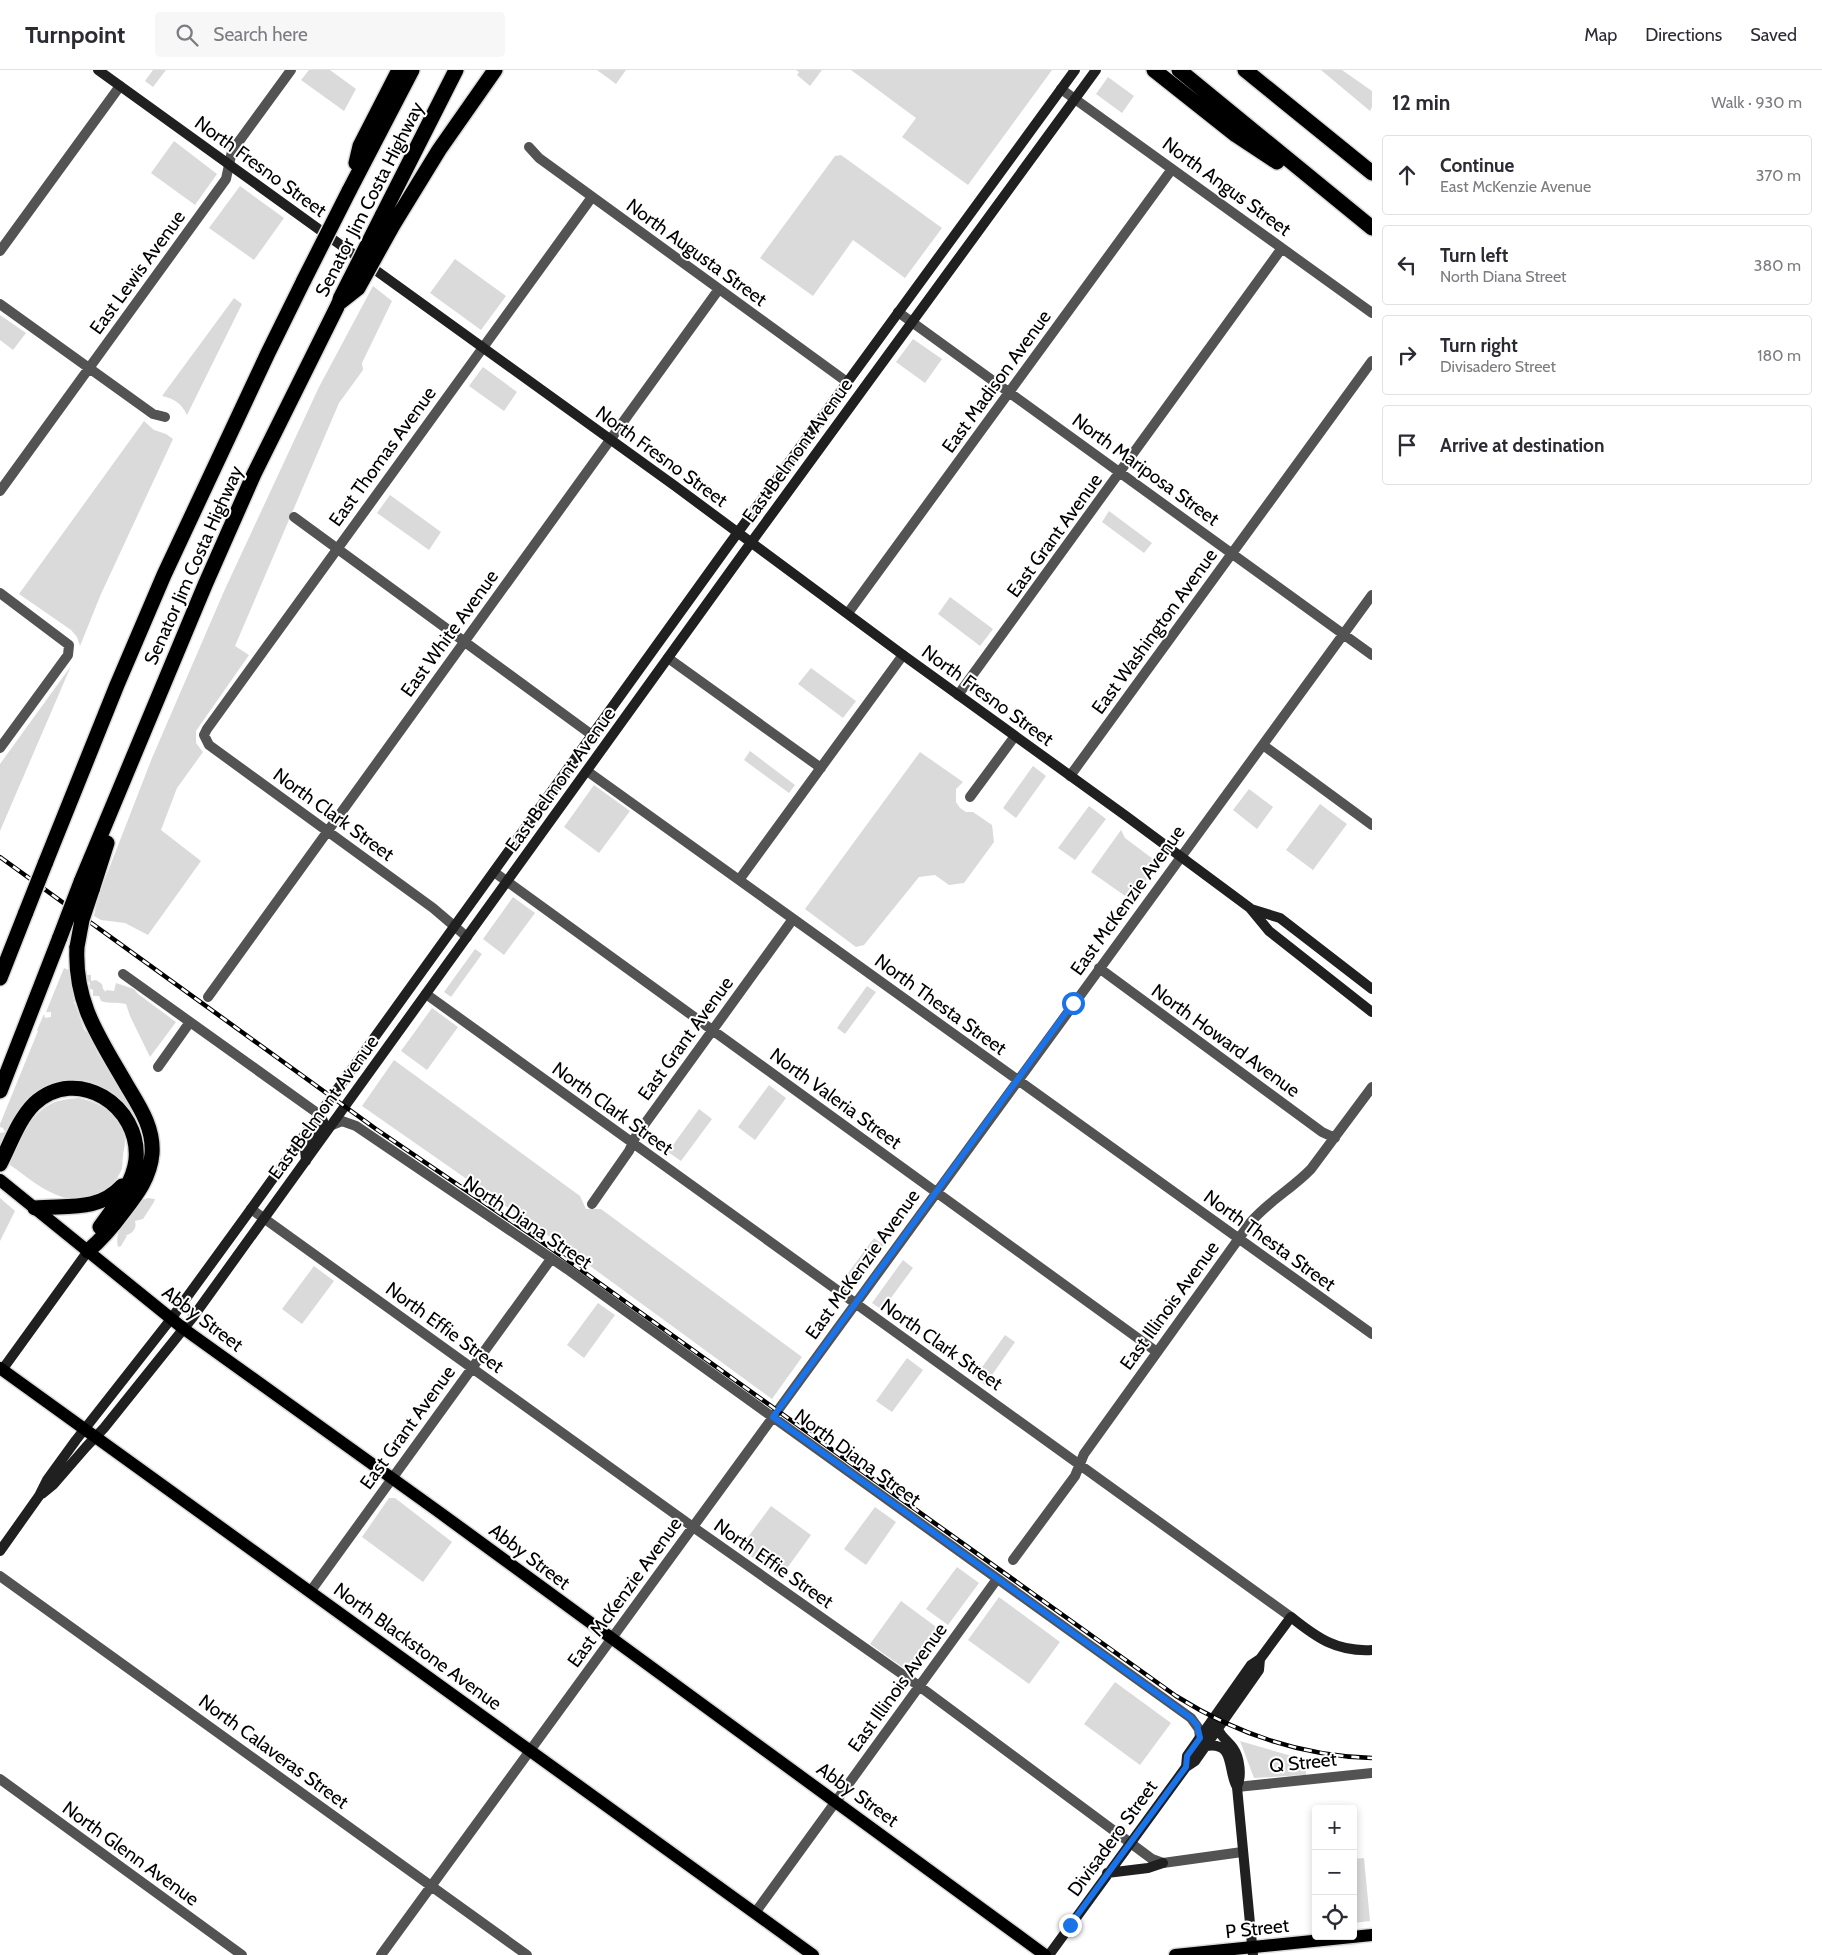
<!DOCTYPE html>
<html lang="en">
<head>
<meta charset="utf-8">
<style>
  :root { --surface:#fff; --page:#f7f7f7; --text:#2b2b33; --muted:#7c7c81; --line:#e1e1e2 }
  body { margin:0; font-family:Cabin,sans-serif; background:var(--page); color:var(--text) }
  .controls { position:absolute; right:15px; bottom:15px; display:grid; overflow:hidden; border-radius:5px; box-shadow:0 2px 8px #0003 }
  .controls button { width:45px; height:45px; display:grid; place-items:center; padding:0; border:0; border-bottom:1px solid var(--line); background:var(--surface); color:var(--text); font:25px sans-serif }
  .stop { position:absolute; width:15px; height:15px; margin:-11px; border:4px solid #1a73e8; border-radius:50%; background:#fff }
  .stop.end { background:#1a73e8; border-color:#fff; box-shadow:0 1px 5px #0008 }
  .list { margin:0; padding:0; list-style:none }
  h2 { display:flex; justify-content:space-between; align-items:center; height:65px; margin:0; padding:0 20px; font-size:21px }
  h2 small { font-size:16px; font-weight:400; color:var(--muted) }
  .list li { display:grid; grid-template-columns:32px 1fr auto; gap:15px; align-items:center; box-sizing:border-box; height:80px; margin:0 10px 10px; padding:0 10px; border:1px solid var(--line); border-radius:5px }
  .list b { display:block; font-size:19px; white-space:nowrap }
  .list p { margin:0; font-size:16px; white-space:nowrap; color:var(--muted) }
  .list em { font-size:16px; font-style:normal; color:var(--muted) }
  .icon { flex:none; width:28px; height:28px; fill:none; stroke:currentColor; stroke-width:2; stroke-linecap:round; stroke-linejoin:round }
  .map { position:relative; flex:none; width:1372px; height:1885px; overflow:hidden }
  header { display:flex; align-items:center; gap:30px; box-sizing:border-box; height:70px; padding:0 25px; background:var(--surface); border-bottom:1px solid var(--line) }
  header strong { font-size:24px }
  nav { display:flex; gap:28px; margin-inline-start:auto; font-size:18px }
  .search { width:350px; height:45px; background:var(--page); display:flex; align-items:center; gap:12px; box-sizing:border-box; padding:0 18px; border-radius:5px; color:var(--muted); font-size:19px }
  main { display:flex }
  aside { flex:1; background:var(--surface) }
  .map>svg:first-child { display:block }
</style>
</head>
<body>
<header>
<strong>Turnpoint</strong>
<div class="search"><svg class="icon" aria-label="search" viewBox="0 0 24 24"><circle cx="10" cy="10" r="6"/><path d="M15 15l6 6"/></svg>Search here</div>
<nav><a>Map</a><a>Directions</a><a>Saved</a></nav>
</header>
<main>
<div class="map">
<svg width="1372" height="1885" viewBox="0 0 1372 1885">
  <rect width="100%" height="100%" fill="#fff"/>
  <!-- green -->
  <path fill="#dadada" d="M 153,0 L 166,0 L 153,17 L 145,11 Z
    M 309,0 L 330,0 L 356,19 L 344,41 L 301,10 Z
    M 597,0 L 626,0 L 616,14 Z
    M 796,0 L 822,0 L 810,16 L 797,5 L 799,2 Z
    M 851,0 L 1052,0 L 968,115 L 902,67 L 916,48 Z
    M 1321,0 L 1342,0 L 1372,21 L 1372,37 L 1370,41 Z
    M 1108,7 L 1134,26 L 1122,43 L 1096,24 Z
    M 174,71 L 217,104 L 195,135 L 151,103 Z
    M 841,85 L 942,158 L 905,208 L 853,170 L 813,226 L 760,188 L 835,86 Z
    M 240,116 L 284,148 L 254,190 L 209,158 Z
    M 455,189 L 506,226 L 481,260 L 430,223 Z
    M 373,216 L 392,231 L 362,293 L 363,300 L 339,333 L 235,576 L 249,585 L 196,661 L 196,673 L 203,682 L 177,718 L 161,760 L 201,791 L 148,865 L 125,853 L 101,850 L 94,846 L 98,827 L 152,688 L 225,519 L 319,317 Z
    M 234,228 L 242,234 L 187,345 C 181,333 175,329 162,326 Z
    M 0,245 L 26,263 L 13,280 L 0,270 Z
    M 913,269 L 942,289 L 925,313 L 896,292 Z
    M 483,297 L 517,322 L 504,341 L 469,316 Z
    M 144,351 L 154,360 L 166,364 L 173,369 L 101,524 L 80,576 L 77,567 L 71,560 L 19,524 Z
    M 390,425 L 441,462 L 429,480 L 377,443 Z
    M 1109,441 L 1152,473 L 1144,483 L 1102,452 Z
    M 950,527 L 993,559 L 980,576 L 938,544 Z
    M 71,596 L 0,761 L 0,694 Z
    M 811,598 L 856,631 L 843,648 L 798,614 Z
    M 750,681 L 795,715 L 789,723 L 744,690 Z
    M 920,682 L 963,712 L 956,719 L 956,732 L 960,738 L 966,742 L 973,742 L 992,755 L 994,772 L 964,813 L 949,815 L 935,805 L 919,807 L 864,875 L 856,877 L 805,839 Z
    M 1033,696 L 1046,706 L 1016,748 L 1003,738 Z
    M 594,715 L 630,741 L 599,783 L 564,757 Z
    M 1249,719 L 1273,737 L 1257,759 L 1233,740 Z
    M 1320,734 L 1347,754 L 1313,800 L 1286,780 Z
    M 1089,736 L 1106,749 L 1075,790 L 1058,778 Z
    M 1121,760 L 1125,768 L 1153,789 L 1155,798 L 1131,830 L 1091,802 Z
    M 513,827 L 535,843 L 504,885 L 483,869 Z
    M 475,879 L 482,884 L 451,927 L 444,922 Z
    M 64,898 L 71,901 L 70,909 L 76,927 L 73,928 L 75,932 L 73,933 L 75,934 L 84,959 L 86,962 L 87,960 L 98,984 L 116,1011 L 133,1043 L 130,1045 L 57,1016 L 0,1081 L 0,1063 L 5,1062 L 3,1058 L 0,1057 L 0,1054 L 38,961 L 37,960 L 44,944 L 45,948 L 51,947 L 51,942 L 46,942 Z
    M 87,905 L 91,905 L 91,911 L 96,910 L 102,914 L 103,919 L 106,922 L 106,920 L 114,921 L 116,913 L 134,919 L 138,924 L 176,952 L 150,987 L 130,946 L 126,934 C 118,932 110,934 101,931 L 99,926 L 93,926 L 93,920 L 89,918 L 90,913 L 85,908 Z
    M 867,916 L 876,922 L 845,964 L 837,958 Z
    M 432,938 L 458,957 L 427,1000 L 401,981 Z
    M 394,990 L 580,1126 L 586,1139 L 601,1139 L 802,1287 L 772,1329 L 560,1174 L 362,1036 Z
    M 769,1015 L 786,1028 L 755,1070 L 738,1057 Z
    M 78,1028 C 100,1032 124,1046 125,1071 C 125,1077 123,1081 123,1086 C 122,1090 123,1094 122,1098 C 115,1121 84,1133 62,1127 C 43,1121 26,1106 10,1095 C 11,1077 32,1045 47,1036 C 57,1030 67,1029 78,1028 Z
    M 699,1039 L 712,1049 L 681,1091 L 668,1082 Z
    M 0,1128 L 15,1141 L 0,1171 Z
    M 148,1128 L 155,1129 L 154,1132 L 143,1149 L 135,1151 C 137,1159 133,1163 125,1166 L 127,1166 L 121,1176 L 118,1177 C 113,1157 133,1145 142,1130 Z
    M 874,1168 L 884,1175 L 853,1218 L 843,1210 Z
    M 903,1190 L 913,1198 L 882,1240 L 872,1233 Z
    M 314,1196 L 334,1211 L 302,1254 L 282,1239 Z
    M 598,1233 L 615,1245 L 584,1288 L 567,1275 Z
    M 1005,1265 L 1015,1272 L 985,1315 L 975,1307 Z
    M 907,1288 L 923,1300 L 892,1342 L 876,1331 Z
    M 389,1428 L 395,1428 L 452,1472 L 423,1512 L 362,1467 Z
    M 771,1436 L 811,1465 L 780,1508 L 740,1478 Z
    M 875,1437 L 896,1452 L 866,1495 L 844,1479 Z
    M 957,1497 L 979,1513 L 948,1555 L 926,1539 Z
    M 999,1527 L 1060,1572 L 1029,1614 L 968,1570 Z
    M 901,1531 L 943,1562 L 912,1604 L 870,1574 Z
    M 1115,1612 L 1171,1653 L 1140,1695 L 1084,1654 Z
    M 1240,1671 L 1305,1690 L 1306,1705 L 1254,1708 Z
    M 1364,1788 L 1370,1851 L 1353,1853 L 1353,1789 Z"/>
  <g fill="none" stroke-linecap="round" stroke-linejoin="round">
    <defs>
      <path id="primary" d="M 0,1110 L 184,1259 L 439,1442 L 1045,1885
        M 0,1298 L 813,1885
        M 1175,1885 L 1372,1865"/>
      <path id="highway" d="M 1154,0 L 1236,65 L 1277,92
        M 1179,0 L 1372,158
        M 1245,0 L 1372,103
        M 356,93 L 360,76 L 399,0
        M 349,121 L 412,0
        M 382,146 L 456,0
        M 393,155 L 439,80 L 495,0
        M 45,794 L 117,615 L 164,505 L 268,283 L 304,210
        M 81,812 L 205,515 L 254,404 L 339,233
        M 92,820 L 107,773
        M 77,877 C 74,933 99,967 126,1014 C 139,1036 154,1057 152,1084 C 150,1107 137,1124 124,1141 C 113,1156 102,1169 88,1181
        M 0,908 L 26,842
        M 0,1021 L 60,867
        M 0,1094 C 10,1075 18,1050 34,1034 C 77,994 141,1036 136,1090 C 133,1115 114,1137 100,1157
        M 35,1138 C 67,1135 98,1142 122,1116"/>
    </defs>
    <!-- primary casing -->
    <use href="#primary" stroke="#dbdbdb" stroke-width="15"/>
    <!-- highway casing -->
    <use href="#highway" stroke="#dbdbdb" stroke-width="18"/>
    <!-- street -->
    <path stroke="#535353" stroke-width="10" d="M 1061,19 L 1372,243
      M 529,77 L 539,88 L 847,312
      M 0,181 L 120,16
      M 0,234 L 153,344 L 165,347
      M 898,242 L 1372,585
      M 0,421 L 226,109 L 232,81 L 291,0
      M 294,447 L 592,665
      M 0,523 L 69,575 L 68,585 L 0,678
      M 848,543 L 1172,99
      M 668,588 L 821,698
      M 958,625 L 1282,178
      M 1263,675 L 1372,755
      M 587,701 L 1372,1264
      M 1070,706 L 1372,291
      M 970,727 L 1015,666
      M 494,802 L 1157,1282
      M 739,810 L 903,585
      M 467,867 L 433,838 L 209,675 L 204,665 L 207,659 L 592,127
      M 1099,898 L 1322,1062 L 1335,1068
      M 123,904 L 320,1045
      M 426,924 L 1291,1547
      M 208,927 L 719,219
      M 158,997 L 190,952
      M 332,1055 L 342,1051 L 356,1056 L 567,1199 L 1191,1648 L 1199,1659 L 1200,1668
      M 592,1134 L 629,1081 L 636,1066 L 793,849
      M 251,1139 L 693,1457 L 919,1616 L 1152,1789 L 1163,1793 L 1242,1782
      M 1013,1490 L 1075,1406 L 1084,1384 L 1250,1153 C 1267,1132 1292,1119 1311,1099 L 1372,1017
      M 0,1506 L 527,1885
      M 310,1522 L 551,1189
      M 0,1709 L 242,1885
      M 1237,1717 L 1372,1703
      M 755,1843 L 997,1509
      M 381,1885 L 1372,525"/>
    <!-- secondary -->
    <path stroke="#202020" stroke-width="10" d="M 98,0 L 675,416 L 903,585 L 1126,746 L 1250,838 L 1269,861 L 1372,942
      M 1251,839 L 1280,848 L 1372,919
      M 306,1091 L 305,1078 L 323,1051 L 320,1045
      M 2,1300 L 88,1181
      M 42,1424 L 53,1415 L 86,1377 L 104,1358 L 193,1247 L 742,485 L 1096,0
      M 0,1481 L 39,1426 L 47,1410 L 76,1370 L 171,1249 L 246,1146 L 728,476 L 1075,0
      M 1218,1659 C 1221,1667 1228,1671 1233,1678 C 1240,1688 1242,1706 1237,1717
      M 1206,1676 C 1236,1671 1227,1701 1237,1717 L 1253,1885
      M 1186,1697 L 1187,1686 L 1251,1595 L 1260,1589 L 1291,1547 C 1317,1568 1337,1582 1372,1580
      M 1107,1803 L 1148,1798 L 1163,1793
      M 1049,1885 L 1186,1697 L 1195,1691 L 1259,1600 L 1260,1589"/>
    <!-- primary -->
    <use href="#primary" stroke="#000" stroke-width="12"/>
    <!-- highway -->
    <use href="#highway" stroke="#000" stroke-width="15"/>
    <defs>
      <path id="rail" d="M 0,787 L 376,1059 L 542,1172 L 1176,1626 C 1235,1663 1302,1686 1372,1688"/>
    </defs>
    <!-- rail casing -->
    <use href="#rail" stroke="#000" stroke-width="4.5"/>
    <!-- rail -->
    <use href="#rail" stroke="#fff" stroke-width="2.5" stroke-dasharray="8" stroke-linecap="butt"/>
    <defs>
      <path id="highway-bridge" d="M 304,210 L 349,121
        M 340,229 L 382,146
        M 339,233 L 358,218 L 393,155
        M 26,842 L 45,794
        M 60,867 L 81,812
        M 77,877 L 82,850 L 92,820"/>
    </defs>
    <!-- highway-bridge casing -->
    <use href="#highway-bridge" stroke="#dbdbdb" stroke-width="18" stroke-linecap="butt"/>
    <!-- highway-bridge -->
    <use href="#highway-bridge" stroke="#000" stroke-width="15"/>
  </g>
  <g fill="none" stroke-linecap="round" stroke-linejoin="round">
    <!-- route -->
    <path stroke="#1a73e8" stroke-width="6" d="M 1070,1855 L 1186,1697 L 1187,1686 L 1200,1668 L 1197,1655 L 1191,1648 L 773,1347 L 1073,933"/>
  </g>
  <g text-anchor="middle" stroke-width="4" stroke-linejoin="round" paint-order="stroke">
    <!-- street labels -->
    <g font-size="19" fill="#000" stroke="#fff">
      <text transform="translate(261 96) rotate(36)" y="7">North Fresno Street</text>
      <text transform="translate(1227 116) rotate(36)" y="7">North Angus Street</text>
      <text transform="translate(369 129) rotate(-63)" y="7">Senator Jim Costa Highway</text>
      <text transform="translate(697 182) rotate(36)" y="7">North Augusta Street</text>
      <text transform="translate(137 202) rotate(-54)" y="7">East Lewis Avenue</text>
      <text transform="translate(996 311) rotate(-54)" y="7">East Madison Avenue</text>
      <text transform="translate(797 380) rotate(-54)" y="7">East Belmont Avenue</text>
      <text transform="translate(382 386) rotate(-54)" y="7">East Thomas Avenue</text>
      <text transform="translate(662 386) rotate(36)" y="7">North Fresno Street</text>
      <text transform="translate(1146 399) rotate(36)" y="7">North Mariposa Street</text>
      <text transform="translate(1054 465) rotate(-54)" y="7">East Grant Avenue</text>
      <text transform="translate(193 495) rotate(-66)" y="7">Senator Jim Costa Highway</text>
      <text transform="translate(1154 561) rotate(-54)" y="7">East Washington Avenue</text>
      <text transform="translate(449 563) rotate(-54)" y="7">East White Avenue</text>
      <text transform="translate(988 625) rotate(36)" y="7">North Fresno Street</text>
      <text transform="translate(560 709) rotate(-54)" y="7">East Belmont Avenue</text>
      <text transform="translate(334 744) rotate(36)" y="7">North Clark Street</text>
      <text transform="translate(1127 830) rotate(-54)" y="7">East McKenzie Avenue</text>
      <text transform="translate(941 934) rotate(36)" y="7">North Thesta Street</text>
      <text transform="translate(685 968) rotate(-54)" y="7">East Grant Avenue</text>
      <text transform="translate(1226 970) rotate(36)" y="7">North Howard Avenue</text>
      <text transform="translate(836 1028) rotate(36)" y="7">North Valeria Street</text>
      <text transform="translate(323 1037) rotate(-54)" y="7">East Belmont Avenue</text>
      <text transform="translate(613 1038) rotate(36)" y="7">North Clark Street</text>
      <text transform="translate(528 1152) rotate(34)" y="7">North Diana Street</text>
      <text transform="translate(1270 1170) rotate(36)" y="7">North Thesta Street</text>
      <text transform="translate(862 1194) rotate(-54)" y="7">East McKenzie Avenue</text>
      <text transform="translate(1169 1235) rotate(-54)" y="7">East Illinois Avenue</text>
      <text transform="translate(203 1248) rotate(37)" y="7">Abby Street</text>
      <text transform="translate(445 1257) rotate(36)" y="7">North Effie Street</text>
      <text transform="translate(942 1274) rotate(35)" y="7">North Clark Street</text>
      <text transform="translate(407 1357) rotate(-54)" y="7">East Grant Avenue</text>
      <text transform="translate(858 1387) rotate(36)" y="7">North Diana Street</text>
      <text transform="translate(530 1486) rotate(37)" y="7">Abby Street</text>
      <text transform="translate(774 1493) rotate(35)" y="7">North Effie Street</text>
      <text transform="translate(624 1522) rotate(-54)" y="7">East McKenzie Avenue</text>
      <text transform="translate(418 1576) rotate(36)" y="7">North Blackstone Avenue</text>
      <text transform="translate(897 1617) rotate(-54)" y="7">East Illinois Avenue</text>
      <text transform="translate(274 1681) rotate(36)" y="7">North Calaveras Street</text>
      <text transform="translate(1303 1692) rotate(-6)" y="7">Q Street</text>
      <text transform="translate(858 1724) rotate(36)" y="7">Abby Street</text>
      <text transform="translate(1112 1768) rotate(-54)" y="7">Divisadero Street</text>
      <text transform="translate(131 1783) rotate(36)" y="7">North Glenn Avenue</text>
      <text transform="translate(1257 1858) rotate(-6)" y="7">P Street</text>
    </g>
  </g>
</svg>
<div class="controls">
<button>+</button>
<button>−</button>
<button><svg class="icon" aria-label="locate" viewBox="0 0 24 24"><circle cx="12" cy="12" r="6"/><path d="M12 2v4M12 18v4M2 12h4M18 12h4"/></svg></button>
</div>
<div class="stop" style="left:1073px;top:933px"></div>
<div class="stop end" style="left:1070px;top:1855px"></div>
</div>
<aside>
<h2>12 min<small>Walk · 930 m</small></h2>
<ul class="list">
<li><svg class="icon" aria-label="ahead" viewBox="0 0 24 24"><path d="M12 20V5M6 11l6-6 6 6"/></svg><div><b>Continue</b><p>East McKenzie Avenue</p></div><em>370 m</em></li>
<li><svg class="icon" aria-label="left" viewBox="0 0 24 24"><path d="M17 20v-9H6M10 6l-5 5 5 5"/></svg><div><b>Turn left</b><p>North Diana Street</p></div><em>380 m</em></li>
<li><svg class="icon" aria-label="right" viewBox="0 0 24 24"><path d="M7 20v-9h11M14 6l5 5-5 5"/></svg><div><b>Turn right</b><p>Divisadero Street</p></div><em>180 m</em></li>
<li><svg class="icon" aria-label="arrive" viewBox="0 0 24 24"><path d="M6 21V4h12l-3 4 3 4H6"/></svg><div><b>Arrive at destination</b></div></li>
</ul>
</aside>
</main>
</body>
</html>
